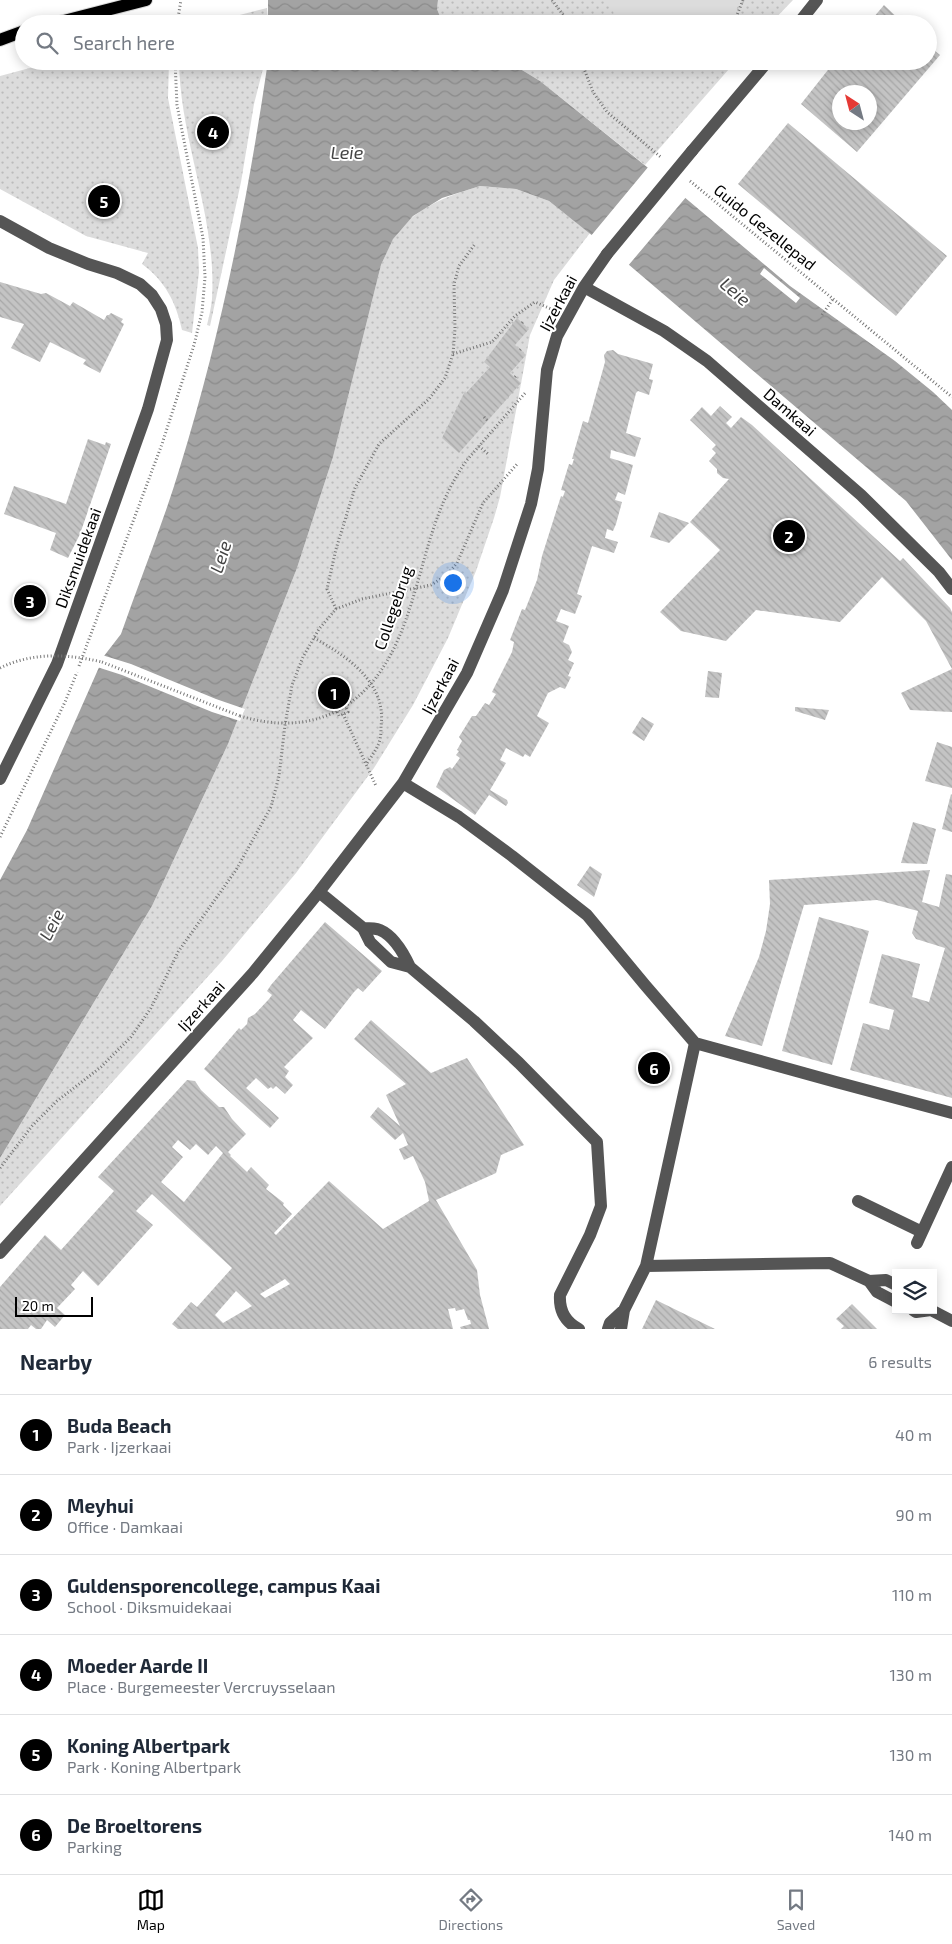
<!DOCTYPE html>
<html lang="en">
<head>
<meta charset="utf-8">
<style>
  :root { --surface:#fff; --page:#f2f2f3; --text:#1f2937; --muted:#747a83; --line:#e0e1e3; --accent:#000 }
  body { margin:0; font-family:"Exo 2",sans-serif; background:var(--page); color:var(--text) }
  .controls { position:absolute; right:15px; bottom:15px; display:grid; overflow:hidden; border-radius:0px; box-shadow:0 2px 12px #0003 }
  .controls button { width:45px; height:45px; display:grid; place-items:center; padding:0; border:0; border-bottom:1px solid var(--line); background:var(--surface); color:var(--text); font:25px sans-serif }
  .compass { position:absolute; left:832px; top:85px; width:45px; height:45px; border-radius:50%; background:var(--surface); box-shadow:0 2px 12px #0003; rotate:324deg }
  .scale { position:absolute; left:15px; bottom:12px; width:78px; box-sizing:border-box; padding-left:5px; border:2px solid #000; border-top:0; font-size:14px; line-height:18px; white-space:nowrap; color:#000; -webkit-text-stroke:4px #fff; paint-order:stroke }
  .you { position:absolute; left:452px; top:582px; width:18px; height:18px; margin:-12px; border:4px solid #fff; border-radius:50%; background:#1a73e8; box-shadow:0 0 0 8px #1a73e833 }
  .badge { display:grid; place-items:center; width:32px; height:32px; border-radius:50%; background:var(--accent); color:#fff; font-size:16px; font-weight:700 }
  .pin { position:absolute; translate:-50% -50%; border:2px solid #fff; box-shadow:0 1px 5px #0006 }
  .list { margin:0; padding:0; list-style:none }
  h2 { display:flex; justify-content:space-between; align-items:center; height:65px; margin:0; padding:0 20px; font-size:21px }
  h2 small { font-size:16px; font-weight:400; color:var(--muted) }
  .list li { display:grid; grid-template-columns:32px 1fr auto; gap:15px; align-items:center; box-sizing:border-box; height:80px; padding:0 20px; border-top:1px solid var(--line) }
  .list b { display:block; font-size:19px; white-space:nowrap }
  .list p { margin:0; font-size:16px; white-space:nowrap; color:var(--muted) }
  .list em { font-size:16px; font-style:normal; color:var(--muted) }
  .icon { flex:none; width:28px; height:28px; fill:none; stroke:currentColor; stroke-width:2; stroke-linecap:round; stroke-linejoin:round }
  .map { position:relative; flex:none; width:952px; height:1329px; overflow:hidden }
  .search { position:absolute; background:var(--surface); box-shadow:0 2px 12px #0003; left:15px; right:15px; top:15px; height:55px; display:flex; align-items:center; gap:12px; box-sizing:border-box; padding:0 18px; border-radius:28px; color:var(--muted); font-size:19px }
  .sheet { height:545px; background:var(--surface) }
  nav { display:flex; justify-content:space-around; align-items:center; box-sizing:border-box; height:70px; border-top:1px solid var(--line); background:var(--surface); font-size:14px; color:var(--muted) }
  nav a { display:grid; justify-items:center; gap:2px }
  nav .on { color:var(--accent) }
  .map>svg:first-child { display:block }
</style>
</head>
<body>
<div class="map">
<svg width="952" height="1329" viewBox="0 0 952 1329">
  <defs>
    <pattern id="grass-dots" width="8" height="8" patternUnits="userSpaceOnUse" patternTransform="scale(1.25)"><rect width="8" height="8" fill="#dcdcdc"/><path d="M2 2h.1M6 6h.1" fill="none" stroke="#bbb" stroke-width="1.8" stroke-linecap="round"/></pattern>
    <pattern id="water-waves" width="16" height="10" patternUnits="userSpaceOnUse" patternTransform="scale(1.25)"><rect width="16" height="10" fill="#a3a3a3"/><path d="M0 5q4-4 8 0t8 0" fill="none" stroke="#8b8b8b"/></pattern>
    <pattern id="building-back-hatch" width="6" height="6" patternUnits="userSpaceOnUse" patternTransform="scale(1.25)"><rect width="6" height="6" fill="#c4c4c4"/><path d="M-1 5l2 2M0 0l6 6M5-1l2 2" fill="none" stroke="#a7a7a7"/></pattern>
  </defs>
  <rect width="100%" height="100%" fill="#fff"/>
  <!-- grass -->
  <path fill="url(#grass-dots)" d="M 438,0 L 793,0 L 770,24 L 443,24 L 437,9 Z
    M 267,8 L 268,24 L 205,24 Z
    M 56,61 L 169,61 L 168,98 L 198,248 L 199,272 L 192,333 L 182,330 C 176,302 165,281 142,264 L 148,253 L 86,236 L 0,189 L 0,76 Z
    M 179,61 L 265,61 L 254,104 L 241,182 L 210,326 L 207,325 C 209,317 211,308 212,299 C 217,218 180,141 179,61 Z
    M 507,61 L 736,61 L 645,165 L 540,81 Z
    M 480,186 L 516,189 L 549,201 L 590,233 L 554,280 L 530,335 L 500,497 L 494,518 L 476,571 L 448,638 L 413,705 L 374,768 L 296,873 L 222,961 L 0,1206 L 0,1158 L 152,906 L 228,744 L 297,568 L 333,457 L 381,265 C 385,257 388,248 392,240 C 411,209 447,196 480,186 Z"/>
  <!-- garden -->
  <path fill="#dcdcdc" d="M 607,0 L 741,0 L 729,24 L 622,24 L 618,21 Z"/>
  <!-- water -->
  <path fill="url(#water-waves)" d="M 268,0 L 438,0 L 437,9 L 443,24 L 268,24 Z
    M 268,61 L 507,61 L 540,81 L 683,196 L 790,286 L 895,361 L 933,392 L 952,410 L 952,560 L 906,501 L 628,264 L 549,201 L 516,189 L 480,186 L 442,198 L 413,216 L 393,239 L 381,265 L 333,457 L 297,568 L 228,744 L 152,906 L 0,1158 L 0,880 L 27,830 L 104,656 L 121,634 C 140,579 163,524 180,467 C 221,335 248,198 268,61 Z"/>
  <!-- pier -->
  <path fill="#fff" d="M 649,166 L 687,196 L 627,267 L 590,237 Z
    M 764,268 L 800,298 L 796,303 L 760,274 Z
    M 102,655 L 131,664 L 216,699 L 245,709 L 240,721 L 212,712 L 122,675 L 97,667 Z"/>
  <!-- building -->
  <path fill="url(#building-back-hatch)" fill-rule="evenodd" d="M 884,5 L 904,24 L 868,24 Z
    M 928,45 L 940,55 L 857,152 L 801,104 L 835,61 L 928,61 ZM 840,92 L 870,92 L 870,122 L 840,122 Z
    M 788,123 L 947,256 L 896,316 L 738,184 Z
    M 0,282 L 41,294 L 46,293 L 70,306 L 73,302 L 104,320 L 107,315 L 109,315 L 111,313 L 123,319 L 121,322 L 124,324 L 100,373 L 83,364 L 86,360 L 50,342 L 40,362 L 11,348 L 24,324 L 0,317 Z
    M 517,318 L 529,329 L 515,345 L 526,355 L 510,373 L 521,383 L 459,453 L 442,438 L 465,391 L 466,393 L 490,367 L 484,362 Z
    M 613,350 L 618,354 L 653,364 L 649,379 L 653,380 L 649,395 L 638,391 L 636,393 L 626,433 L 641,438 L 635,457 L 611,450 L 610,458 L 633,465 L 625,495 L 618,492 L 615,500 L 622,502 L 616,524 L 613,531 L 607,529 L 605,538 L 618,542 L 614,553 L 592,546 L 577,594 L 582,596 L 575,614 L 561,609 L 556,621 L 569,626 L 563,642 L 569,645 L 572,652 L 568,660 L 574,663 L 568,676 L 571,677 L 565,689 L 560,687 L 548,693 L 537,716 L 549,723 L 530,757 L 525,754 L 523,757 L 506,748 L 500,760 L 506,763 L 490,790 L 507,800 L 508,803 L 506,806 L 489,795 L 475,815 L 436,787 L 444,770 L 450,767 L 452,769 L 460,758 L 456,755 L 459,751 L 457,750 L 462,741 L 459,737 L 472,716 L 476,716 L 485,703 L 489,705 L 496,694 L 492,692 L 512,652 L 514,642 L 510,640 L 522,609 L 525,610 L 537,580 L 542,556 L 561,496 L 563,497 L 565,491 L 561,490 L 569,464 L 572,465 L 574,459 L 572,459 L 583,421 L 588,423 L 605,362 L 604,355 L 607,351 Z
    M 720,406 L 732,417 L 726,423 L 731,428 L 741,417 L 752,425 L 900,561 L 903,558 L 950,608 L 952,612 L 952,712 L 910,710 L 901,693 L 952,669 L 926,621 L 882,577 L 840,622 L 756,610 L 726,641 L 681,631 L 660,612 L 720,550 L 690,522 L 729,479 L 723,478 L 717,473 L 717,469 L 709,461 L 716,453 L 712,449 L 716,445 L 690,420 L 702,407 L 711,416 Z
    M 88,439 L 105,445 L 106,442 L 111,444 L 80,534 L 68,558 L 50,550 L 56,533 L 4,514 L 14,486 L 66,504 Z
    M 659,512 L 689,523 L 669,543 L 650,537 Z
    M 708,671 L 722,673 L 719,698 L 705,697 Z
    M 795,707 L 829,710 L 825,720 L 795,711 Z
    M 642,717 L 654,724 L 644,741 L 632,733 Z
    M 937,742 L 952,747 L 952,788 L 925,781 Z
    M 951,794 L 952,795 L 952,832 L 942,829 Z
    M 913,822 L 936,829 L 927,864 L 901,863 Z
    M 590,866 L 602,874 L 594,897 L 577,885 Z
    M 930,870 L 922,902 L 939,907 L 946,874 L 952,875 L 952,1098 L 850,1070 L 863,1023 L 889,1030 L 894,1010 L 869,1003 L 882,954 L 920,964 L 912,997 L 929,1002 L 945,948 L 916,939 L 912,933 L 918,911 L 877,900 L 804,905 L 762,1046 L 725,1036 L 759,957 L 766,931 L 770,904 L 769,880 Z
    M 819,917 L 869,931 L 832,1065 L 782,1051 Z
    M 325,922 L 382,971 L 363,992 L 358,988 L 354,992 L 325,1029 L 301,1010 L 293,1020 L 313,1038 L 284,1067 L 289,1071 L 285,1077 L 293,1085 L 285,1094 L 276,1086 L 273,1089 L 271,1087 L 268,1089 L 256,1078 L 246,1088 L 279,1118 L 270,1128 L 204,1069 L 239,1028 L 241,1030 L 247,1024 L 248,1018 L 255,1014 L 269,999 L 272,995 L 267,991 L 271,985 Z
    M 371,1020 L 431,1073 L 467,1058 L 524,1145 L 501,1155 L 496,1173 L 436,1200 L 477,1270 L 480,1295 L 489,1329 L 461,1329 L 460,1327 L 471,1324 L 470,1320 L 468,1320 L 464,1309 L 456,1311 L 455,1308 L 448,1309 L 453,1329 L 178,1329 L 172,1324 L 191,1302 L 197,1307 L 232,1268 L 152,1194 L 136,1211 L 153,1225 L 98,1286 L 83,1271 L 71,1285 L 75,1289 L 57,1308 L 65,1315 L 55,1327 L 47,1320 L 41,1329 L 36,1329 L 31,1325 L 28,1329 L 0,1329 L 0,1287 L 45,1235 L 61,1250 L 114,1191 L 98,1177 L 187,1080 L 195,1081 L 201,1090 L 219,1107 L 224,1107 L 232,1119 L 246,1134 L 228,1152 L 231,1155 L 230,1156 L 247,1172 L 251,1167 L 269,1185 L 266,1189 L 284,1203 L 283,1205 L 292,1214 L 274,1233 L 276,1235 L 329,1181 L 383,1229 L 429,1201 L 425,1182 L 413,1156 L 404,1160 L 399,1149 L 408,1145 L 403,1133 L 395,1140 L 370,1117 L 378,1107 L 400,1126 L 386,1095 L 406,1084 L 354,1039 ZM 178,1140 L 190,1150 L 196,1144 L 208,1155 L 216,1146 L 223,1153 L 184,1202 L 161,1182 L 183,1157 L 172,1147 ZM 285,1279 L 290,1284 L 265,1298 L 260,1294 ZM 236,1291 L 252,1306 L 223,1323 L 215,1315 Z
    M 656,1300 L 715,1329 L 642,1329 Z
    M 852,1304 L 877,1329 L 841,1329 L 844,1326 L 836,1319 Z"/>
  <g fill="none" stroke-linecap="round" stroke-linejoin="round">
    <defs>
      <path id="major" d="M 52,24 L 146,0
        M 0,40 L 24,31"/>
    </defs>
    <!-- major casing -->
    <use href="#major" stroke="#dbdbdb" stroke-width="14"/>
    <!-- path -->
    <path stroke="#777" stroke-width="3" stroke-dasharray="1 2.5" stroke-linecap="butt" d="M 552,0 L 570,24
      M 177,24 L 181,0
      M 735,24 L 735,20 L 743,0
      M 581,61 L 593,92 L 607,112 L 662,158
      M 690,181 L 952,397
      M 822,315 L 833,299
      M 522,323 L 523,322
      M 520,350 L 522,348
      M 453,354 L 492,342 L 515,316 L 535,302 L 551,309
      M 515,377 L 517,375
      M 484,417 L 488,421
      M 479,446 L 488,454
      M 467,460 L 526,392
      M 336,609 L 327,589 L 336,549 L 355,488 L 379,444 L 429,399 L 445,378 L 453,354 L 455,329 L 454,284 L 459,266 L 475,244
      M 314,638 C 347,656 387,683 381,726 C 381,732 381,739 378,745 C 375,752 370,758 366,765
      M 102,662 L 240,716
      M 79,666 L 162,444 L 194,345 L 202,312 L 205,277 L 203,238 L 177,105 L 175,61
      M 336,686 L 348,712 L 339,716 L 327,690 Z
      M 331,688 L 341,709
      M 343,714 L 376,786
      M 0,837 L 65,702 L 77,672
      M 0,1168 L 32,1126 L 57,1101 L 101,1067 L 131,1037 L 151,1008 L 178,952 L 236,870 L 271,807 L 279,776 L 285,725 L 292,685 L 303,657 L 319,629 L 336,609 L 362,599 L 431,585 L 447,575 L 457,563 L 483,503 L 518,463"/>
    <!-- minor -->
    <path stroke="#555" stroke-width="12" d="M 798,24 L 817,0
      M 692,151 L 768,61
      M 0,221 L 49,248 L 88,264 L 117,273 L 140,284 L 152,295 L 161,309 L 166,324 L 167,340 L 148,409 L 57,664 L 0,779
      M 584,287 L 664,331 L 707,361 L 861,495 L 939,572 L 952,589
      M 403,783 L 459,817 L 512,856 L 587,915 L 645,985 L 695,1043 L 836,1082 L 952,1113
      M 319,892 L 363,928 L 370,942 L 391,962 L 410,967 L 474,1021 L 519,1063 L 597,1142 L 601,1206 L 590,1235 L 560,1295 C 559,1311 565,1322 579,1329
      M 363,928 C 368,928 375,928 380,930 C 394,936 404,954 410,967
      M 858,1201 L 922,1232
      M 917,1243 L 952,1167
      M 0,1253 L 253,973 L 319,892 L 403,783 L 467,673 L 503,590 L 531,504 L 538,469 L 547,370 L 557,336 L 584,287 L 607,254
      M 646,1266 L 830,1263 L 869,1281 L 886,1280 L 896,1285
      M 869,1281 L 877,1292 L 896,1302
      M 913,1310 L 916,1312 L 931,1310
      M 931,1310 L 952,1321
      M 608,1329 L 610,1323 L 624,1310
      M 621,1329 L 624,1310 L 646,1266 L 695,1043"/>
    <!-- major -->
    <use href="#major" stroke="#000" stroke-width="12"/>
    <!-- path-bridge -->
    <path stroke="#777" stroke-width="3" stroke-dasharray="1 2.5" stroke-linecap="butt" d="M 0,668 C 32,652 68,654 102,662
      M 240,716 C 310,737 365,711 396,644 C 424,583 426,517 467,460"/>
    <!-- minor-bridge -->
    <path stroke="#555" stroke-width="12" d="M 607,254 L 692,151"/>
  </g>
  <g text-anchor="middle" stroke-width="4" stroke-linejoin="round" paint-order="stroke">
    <!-- street labels -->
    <g font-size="16" fill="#000" stroke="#fff">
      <text transform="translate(765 227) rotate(39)" y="6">Guido Gezellepad</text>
      <text transform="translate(558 303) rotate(-62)" y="6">Ijzerkaai</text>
      <text transform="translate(790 412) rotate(41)" y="6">Damkaai</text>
      <text transform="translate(78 558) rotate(-70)" y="6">Diksmuidekaai</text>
      <text transform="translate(393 608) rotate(-71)" y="6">Collegebrug</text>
      <text transform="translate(440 686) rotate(-62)" y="6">Ijzerkaai</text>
      <text transform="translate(201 1006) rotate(-48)" y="6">Ijzerkaai</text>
    </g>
    <!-- water labels -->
    <g font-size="18" font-style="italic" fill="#444" stroke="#fff">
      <text x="347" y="159">Leie</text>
      <text transform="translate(735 292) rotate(40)" y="6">Leie</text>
      <text transform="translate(221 557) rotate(-72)" y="6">Leie</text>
      <text transform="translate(52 925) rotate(-63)" y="6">Leie</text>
    </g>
  </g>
</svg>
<div class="controls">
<button><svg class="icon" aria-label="layers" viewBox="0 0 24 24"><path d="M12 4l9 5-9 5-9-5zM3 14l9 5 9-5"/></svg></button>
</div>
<svg class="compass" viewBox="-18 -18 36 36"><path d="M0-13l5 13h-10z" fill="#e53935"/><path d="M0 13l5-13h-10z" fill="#747a83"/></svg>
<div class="scale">20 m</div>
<div class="you"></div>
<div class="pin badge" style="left:334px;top:693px">1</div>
<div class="pin badge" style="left:789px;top:536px">2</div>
<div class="pin badge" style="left:30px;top:601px">3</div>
<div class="pin badge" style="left:213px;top:132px">4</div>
<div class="pin badge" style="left:104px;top:201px">5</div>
<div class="pin badge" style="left:654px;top:1068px">6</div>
<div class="search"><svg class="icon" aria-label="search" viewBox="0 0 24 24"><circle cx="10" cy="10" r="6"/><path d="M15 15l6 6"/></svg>Search here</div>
</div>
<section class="sheet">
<h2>Nearby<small>6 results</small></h2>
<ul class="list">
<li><span class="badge">1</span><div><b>Buda Beach</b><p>Park · Ijzerkaai</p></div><em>40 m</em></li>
<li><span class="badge">2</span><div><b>Meyhui</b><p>Office · Damkaai</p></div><em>90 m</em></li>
<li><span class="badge">3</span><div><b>Guldensporencollege, campus Kaai</b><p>School · Diksmuidekaai</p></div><em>110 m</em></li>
<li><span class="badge">4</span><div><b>Moeder Aarde II</b><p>Place · Burgemeester Vercruysselaan</p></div><em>130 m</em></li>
<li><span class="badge">5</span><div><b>Koning Albertpark</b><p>Park · Koning Albertpark</p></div><em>130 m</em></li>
<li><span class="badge">6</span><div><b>De Broeltorens</b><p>Parking</p></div><em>140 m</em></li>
</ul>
</section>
<nav>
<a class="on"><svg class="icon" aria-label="map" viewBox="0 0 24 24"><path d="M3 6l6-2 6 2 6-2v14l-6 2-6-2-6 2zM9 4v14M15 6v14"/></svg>Map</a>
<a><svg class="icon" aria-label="directions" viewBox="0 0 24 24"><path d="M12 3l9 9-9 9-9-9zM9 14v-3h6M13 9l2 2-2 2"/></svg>Directions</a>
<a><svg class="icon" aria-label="saved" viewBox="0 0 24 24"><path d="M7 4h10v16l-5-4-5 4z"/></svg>Saved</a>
</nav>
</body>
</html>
